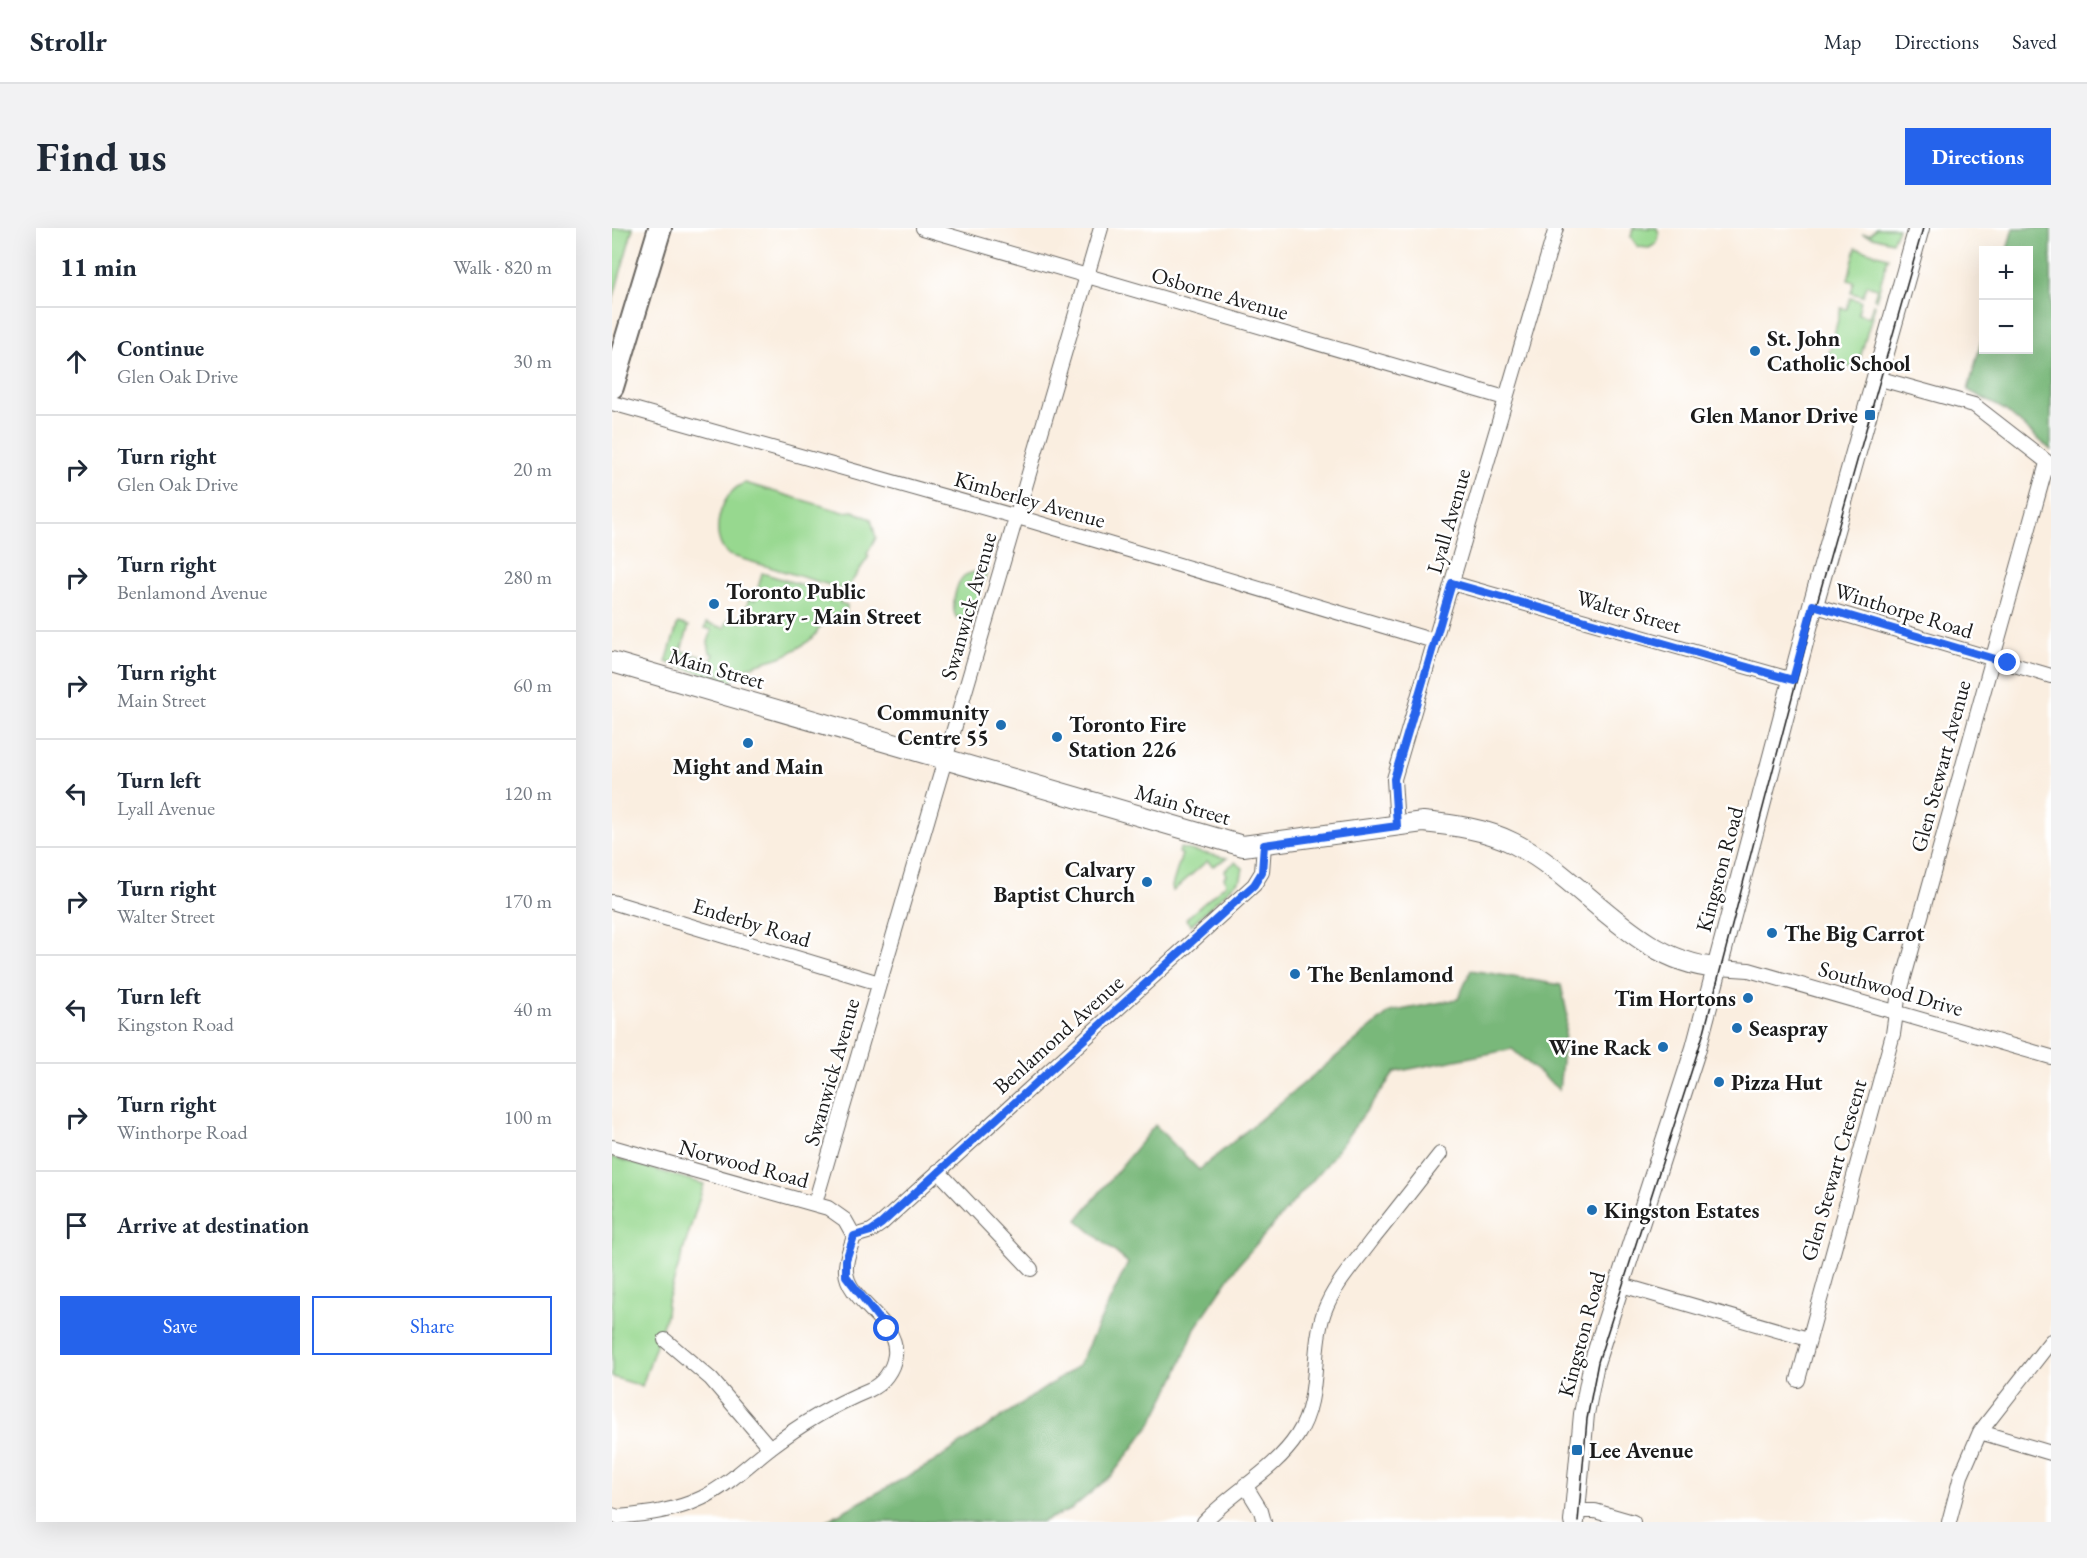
<!DOCTYPE html>
<html lang="en">
<head>
<meta charset="utf-8">
<style>
  :root { --surface:#fff; --page:#f2f2f3; --text:#1f2937; --muted:#747a83; --line:#e0e1e3; --accent:#2563eb }
  body { margin:0; font-family:"EB Garamond",serif; background:var(--page); color:var(--text) }
  .controls { position:absolute; right:18px; top:18px; display:grid; overflow:hidden; border-radius:0px; box-shadow:0 6px 24px #0002 }
  .controls button { width:54px; height:54px; display:grid; place-items:center; padding:0; border:0; border-bottom:2px solid var(--line); background:var(--surface); color:var(--text); font:30px sans-serif }
  .stop { position:absolute; width:18px; height:18px; margin:-14px; border:4px solid #2563eb; border-radius:50%; background:#fff }
  .stop.end { background:#2563eb; border-color:#fff; box-shadow:0 2px 6px #0008 }
  .list { margin:0; padding:0; list-style:none }
  h2 { display:flex; justify-content:space-between; align-items:center; height:78px; margin:0; padding:0 24px; font-size:26px }
  h2 small { font-size:20px; font-weight:400; color:var(--muted) }
  .list li { display:grid; grid-template-columns:39px 1fr auto; gap:18px; align-items:center; box-sizing:border-box; height:108px; padding:0 24px; border-top:2px solid var(--line) }
  .list b { display:block; font-size:22px; white-space:nowrap }
  .list p { margin:0; font-size:20px; white-space:nowrap; color:var(--muted) }
  .list em { font-size:20px; font-style:normal; color:var(--muted) }
  .actions { display:flex; gap:12px; padding:18px 24px }
  .actions a { flex:1; padding:14px 0; border:2px solid var(--accent); border-radius:0px; text-align:center; font-size:21px; color:var(--accent) }
  .actions .main { background:var(--accent); color:#fff }
  .icon { flex:none; width:33px; height:33px; fill:none; stroke:currentColor; stroke-width:2; stroke-linecap:round; stroke-linejoin:round }
  .map { position:relative; flex:none; width:1439px; height:1294px; overflow:hidden; border-radius:0px }
  header { display:flex; align-items:center; gap:36px; box-sizing:border-box; height:84px; padding:0 30px; background:var(--surface); border-bottom:2px solid var(--line) }
  header strong { font-size:28px }
  nav { display:flex; gap:33px; margin-inline-start:auto; font-size:21px }
  .intro { display:flex; align-items:center; justify-content:space-between; box-sizing:border-box; height:144px; padding:0 36px }
  h1 { margin:0; font-size:42px }
  .button { padding:15px 27px; border-radius:0px; background:var(--accent); color:#fff; font-size:21px; font-weight:700 }
  main { display:flex; gap:36px; padding:0 36px }
  aside { flex:1; background:var(--surface); border-radius:0px; box-shadow:0 6px 24px #0002 }
  .map>svg:first-child { display:block }
</style>
</head>
<body>
<header>
<strong>Strollr</strong>
<nav><a>Map</a><a>Directions</a><a>Saved</a></nav>
</header>
<div class="intro"><h1>Find us</h1><a class="button">Directions</a></div>
<main>
<aside>
<h2>11 min<small>Walk · 820 m</small></h2>
<ul class="list">
<li><svg class="icon" aria-label="ahead" viewBox="0 0 24 24"><path d="M12 20V5M6 11l6-6 6 6"/></svg><div><b>Continue</b><p>Glen Oak Drive</p></div><em>30 m</em></li>
<li><svg class="icon" aria-label="right" viewBox="0 0 24 24"><path d="M7 20v-9h11M14 6l5 5-5 5"/></svg><div><b>Turn right</b><p>Glen Oak Drive</p></div><em>20 m</em></li>
<li><svg class="icon" aria-label="right" viewBox="0 0 24 24"><path d="M7 20v-9h11M14 6l5 5-5 5"/></svg><div><b>Turn right</b><p>Benlamond Avenue</p></div><em>280 m</em></li>
<li><svg class="icon" aria-label="right" viewBox="0 0 24 24"><path d="M7 20v-9h11M14 6l5 5-5 5"/></svg><div><b>Turn right</b><p>Main Street</p></div><em>60 m</em></li>
<li><svg class="icon" aria-label="left" viewBox="0 0 24 24"><path d="M17 20v-9H6M10 6l-5 5 5 5"/></svg><div><b>Turn left</b><p>Lyall Avenue</p></div><em>120 m</em></li>
<li><svg class="icon" aria-label="right" viewBox="0 0 24 24"><path d="M7 20v-9h11M14 6l5 5-5 5"/></svg><div><b>Turn right</b><p>Walter Street</p></div><em>170 m</em></li>
<li><svg class="icon" aria-label="left" viewBox="0 0 24 24"><path d="M17 20v-9H6M10 6l-5 5 5 5"/></svg><div><b>Turn left</b><p>Kingston Road</p></div><em>40 m</em></li>
<li><svg class="icon" aria-label="right" viewBox="0 0 24 24"><path d="M7 20v-9h11M14 6l5 5-5 5"/></svg><div><b>Turn right</b><p>Winthorpe Road</p></div><em>100 m</em></li>
<li><svg class="icon" aria-label="arrive" viewBox="0 0 24 24"><path d="M6 21V4h12l-3 4 3 4H6"/></svg><div><b>Arrive at destination</b></div></li>
</ul>
<div class="actions"><a class="main">Save</a><a>Share</a></div>
</aside>
<div class="map">
<svg width="1439" height="1294" viewBox="0 0 1439 1294">
  <rect width="100%" height="100%" fill="#fff"/>
  <filter id="ink" filterUnits="userSpaceOnUse"><feTurbulence type="fractalNoise" baseFrequency=".0167" numOctaves="2"/><feDisplacementMap in="SourceGraphic" scale="12" xChannelSelector="R" yChannelSelector="G"/><feConvolveMatrix kernelMatrix="1 2 1 2 8 2 1 2 1" color-interpolation-filters="sRGB"/></filter>
  <filter id="wash" filterUnits="userSpaceOnUse"><feTurbulence type="fractalNoise" baseFrequency=".008" numOctaves="4" result="noise"/><feDisplacementMap in="SourceGraphic" scale="24" xChannelSelector="R" yChannelSelector="G"/><feGaussianBlur stdDeviation="1.35" result="paint"/><feColorMatrix in="noise" values="0 0 0 0 0 0 0 0 0 0 0 0 0 0 0 0 0 1.4 0 .05"/><feComposite in="paint" operator="in"/></filter>
  <g filter="url(#wash)">
    <rect width="100%" height="100%" fill="#faeee0"/>
    <!-- green -->
    <path fill="#97d88f" stroke="#5a7a56" stroke-width="1.5" d="M 0,0 L 21,0 L 0,75 Z
      M 1021,0 L 1045,0 C 1049,9 1046,16 1037,20 L 1026,19 L 1019,9 Z
      M 1264,0 L 1286,0 L 1280,14 L 1250,6 L 1259,6 Z
      M 1244,20 L 1276,29 L 1264,72 L 1262,71 L 1265,60 L 1255,57 L 1251,68 L 1239,65 L 1242,54 L 1236,52 Z
      M 1238,70 L 1249,73 L 1246,86 L 1257,89 L 1261,76 L 1263,77 L 1245,141 L 1215,133 L 1229,80 L 1235,81 Z
      M 133,255 L 231,284 L 241,283 L 259,291 L 264,310 L 255,326 L 257,328 L 234,362 L 117,327 C 95,311 108,263 133,255 Z
      M 376,341 L 359,395 L 345,390 C 338,382 343,356 352,348 C 357,344 369,343 376,341 Z
      M 150,345 L 230,369 L 228,375 L 235,377 L 234,385 C 217,386 211,394 203,407 C 199,413 182,422 176,426 C 156,435 133,434 119,454 L 110,451 L 99,433 L 102,426 L 98,425 L 96,414 L 100,402 L 93,400 L 95,395 L 112,400 L 117,391 L 130,395 L 137,370 L 143,372 Z
      M 66,395 L 77,398 L 69,423 L 81,426 L 62,437 L 54,434 Z
      M 84,427 L 94,431 L 107,450 L 65,438 Z
      M 568,620 L 615,630 L 601,638 L 595,633 L 561,663 L 560,658 L 570,626 L 567,625 Z
      M 623,634 L 631,640 L 629,650 L 579,697 L 574,692 L 576,689 L 614,656 L 612,649 L 615,646 L 612,643 Z
      M 0,929 L 92,956 L 55,1075 L 54,1087 L 30,1158 L 0,1149 Z"/>
    <!-- forest -->
    <path fill="#79b87a" stroke="#4a6a4b" stroke-width="1.5" d="M 1401,0 L 1439,0 L 1439,222 L 1393,182 L 1356,162 L 1371,107 L 1372,122 L 1416,122 L 1416,22 L 1395,22 Z
      M 859,742 L 949,757 L 955,785 L 947,862 L 900,821 L 783,844 L 715,936 L 626,1037 L 583,1100 L 564,1148 L 539,1196 L 500,1247 L 458,1282 L 429,1294 L 212,1294 L 320,1235 L 466,1138 L 516,1035 L 465,992 L 543,897 L 587,942 L 778,784 L 846,771 Z"/>
  </g>
  <g filter="url(#ink)">
    <g fill="none" stroke-linecap="round" stroke-linejoin="round">
      <defs>
        <path id="street" d="M 311,0 L 893,170
          M 1265,150 L 1362,177 L 1439,237
          M 0,175 L 416,292 L 822,413
          M 840,355 L 1181,452
          M 1201,377 L 1439,448
          M 785,598 L 782,551 L 944,0
          M 0,674 L 267,755
          M 1106,740 L 1137,742 L 1439,829
          M 0,919 L 216,980 L 233,992 L 242,1008
          M 326,943 L 419,1041
          M 203,975 L 489,0
          M 242,1008 L 259,1003 L 269,996 L 642,657 L 650,644 L 652,617
          M 1006,1056 L 1196,1111
          M 53,1112 L 99,1151 L 158,1220
          M 1186,1152 L 1281,806 L 1286,771 L 1435,235
          M 1368,1204 L 1439,1225
          M 633,1257 L 649,1283 L 652,1294
          M 963,1283 L 983,1283 L 1021,1294
          M 0,1287 L 6,1289 C 35,1286 63,1283 90,1270 C 115,1258 137,1236 159,1219 C 190,1195 221,1177 257,1162 C 271,1156 281,1142 283,1127 C 287,1093 235,1073 234,1043 C 233,1031 239,1019 242,1008
          M 592,1294 C 621,1263 662,1243 685,1208 C 710,1170 698,1125 712,1084 C 722,1057 743,1035 760,1012 C 783,984 805,955 828,926
          M 1337,1294 L 1349,1248 L 1368,1204 L 1439,1113"/>
        <path id="secondary" d="M 0,434 L 631,618 L 811,594 C 841,597 874,601 901,615 C 972,650 1022,734 1106,740
          M 962,1294 L 972,1186 L 982,1135 L 1084,820 L 1201,377 L 1307,0"/>
        <path id="primary" d="M 0,159 L 48,0"/>
      </defs>
      <!-- street casing -->
      <use href="#street" stroke="#6a6661" stroke-width="16"/>
      <!-- secondary casing -->
      <use href="#secondary" stroke="#6a6661" stroke-width="22"/>
      <!-- primary casing -->
      <use href="#primary" stroke="#6a6661" stroke-width="26"/>
      <!-- street -->
      <use href="#street" stroke="#fff" stroke-width="14"/>
      <!-- secondary -->
      <use href="#secondary" stroke="#fff" stroke-width="20"/>
      <!-- primary -->
      <use href="#primary" stroke="#fff" stroke-width="22"/>
      <!-- tram -->
      <path stroke="#1c1c1c" stroke-width="1.5" d="M 966,1294 L 975,1191 L 986,1134 L 1092,804 L 1204,378 L 1311,0"/>
    </g>
  </g>
  <g fill="none" stroke-linecap="round" stroke-linejoin="round" filter="url(#ink)">
    <!-- route -->
    <path stroke="#2563eb" stroke-width="8" d="M 275,1101 L 234,1048 L 234,1032 L 242,1008 L 259,1003 L 269,996 L 642,657 L 650,644 L 652,617 L 785,598 L 782,551 L 840,355 L 1181,452 L 1201,377 L 1396,435"/>
  </g>
  <!-- markers -->
  <g fill="#1f6fb2" stroke="#fff" stroke-width="2">
    <circle cx="1143" cy="123" r="6"/>
    <rect x="1252" y="181" width="12" height="12" rx="3"/>
    <circle cx="102" cy="376" r="6"/>
    <circle cx="389" cy="497" r="6"/>
    <circle cx="445" cy="509" r="6"/>
    <circle cx="136" cy="515" r="6"/>
    <circle cx="535" cy="654" r="6"/>
    <circle cx="1160" cy="705" r="6"/>
    <circle cx="683" cy="746" r="6"/>
    <circle cx="1136" cy="770" r="6"/>
    <circle cx="1125" cy="800" r="6"/>
    <circle cx="1051" cy="819" r="6"/>
    <circle cx="1107" cy="854" r="6"/>
    <circle cx="980" cy="982" r="6"/>
    <rect x="959" y="1216" width="12" height="12" rx="3"/>
  </g>
  <g text-anchor="middle" stroke-width="5" stroke-linejoin="round" paint-order="stroke">
    <!-- street labels -->
    <g font-size="22" fill="#1c1c1c" stroke="#fff">
      <text transform="translate(608 65) rotate(16)" y="8">Osborne Avenue</text>
      <text transform="translate(418 271) rotate(16)" y="8">Kimberley Avenue</text>
      <text transform="translate(836 293) rotate(-74)" y="8">Lyall Avenue</text>
      <text transform="translate(356 378) rotate(-74)" y="8">Swanwick Avenue</text>
      <text transform="translate(1292 382) rotate(17)" y="8">Winthorpe Road</text>
      <text transform="translate(1017 383) rotate(16)" y="8">Walter Street</text>
      <text transform="translate(105 440) rotate(16)" y="8">Main Street</text>
      <text transform="translate(1328 538) rotate(-75)" y="8">Glen Stewart Avenue</text>
      <text transform="translate(571 576) rotate(16)" y="8">Main Street</text>
      <text transform="translate(1107 641) rotate(-75)" y="8">Kingston Road</text>
      <text transform="translate(140 694) rotate(17)" y="8">Enderby Road</text>
      <text transform="translate(1279 760) rotate(16)" y="8">Southwood Drive</text>
      <text transform="translate(446 806) rotate(-42)" y="8">Benlamond Avenue</text>
      <text transform="translate(219 844) rotate(-74)" y="8">Swanwick Avenue</text>
      <text transform="translate(132 935) rotate(15)" y="8">Norwood Road</text>
      <text transform="translate(1221 942) rotate(-74)" y="8">Glen Stewart Crescent</text>
      <text transform="translate(969 1106) rotate(-75)" y="8">Kingston Road</text>
    </g>
    <!-- poi labels -->
    <g font-size="22" font-weight="bold" fill="#1c1c1c" stroke="#fff" text-anchor="start">
      <text x="1155" y="118">St. John<tspan x="1155" dy="25">Catholic School</tspan></text>
      <text x="1246" y="195" text-anchor="end">Glen Manor Drive</text>
      <text x="114" y="371">Toronto Public<tspan x="114" dy="25">Library - Main Street</tspan></text>
      <text x="377" y="492" text-anchor="end">Community<tspan x="377" dy="25">Centre 55</tspan></text>
      <text x="457" y="504">Toronto Fire<tspan x="457" dy="25">Station 226</tspan></text>
      <text x="136" y="546" text-anchor="middle">Might and Main</text>
      <text x="523" y="649" text-anchor="end">Calvary<tspan x="523" dy="25">Baptist Church</tspan></text>
      <text x="1172" y="713">The Big Carrot</text>
      <text x="695" y="754">The Benlamond</text>
      <text x="1124" y="778" text-anchor="end">Tim Hortons</text>
      <text x="1137" y="808">Seaspray</text>
      <text x="1039" y="827" text-anchor="end">Wine Rack</text>
      <text x="1119" y="862">Pizza Hut</text>
      <text x="992" y="990">Kingston Estates</text>
      <text x="977" y="1230">Lee Avenue</text>
    </g>
  </g>
</svg>
<div class="controls">
<button>+</button>
<button>−</button>
</div>
<div class="stop" style="left:275px;top:1101px"></div>
<div class="stop end" style="left:1396px;top:435px"></div>
</div>
</main>
</body>
</html>
